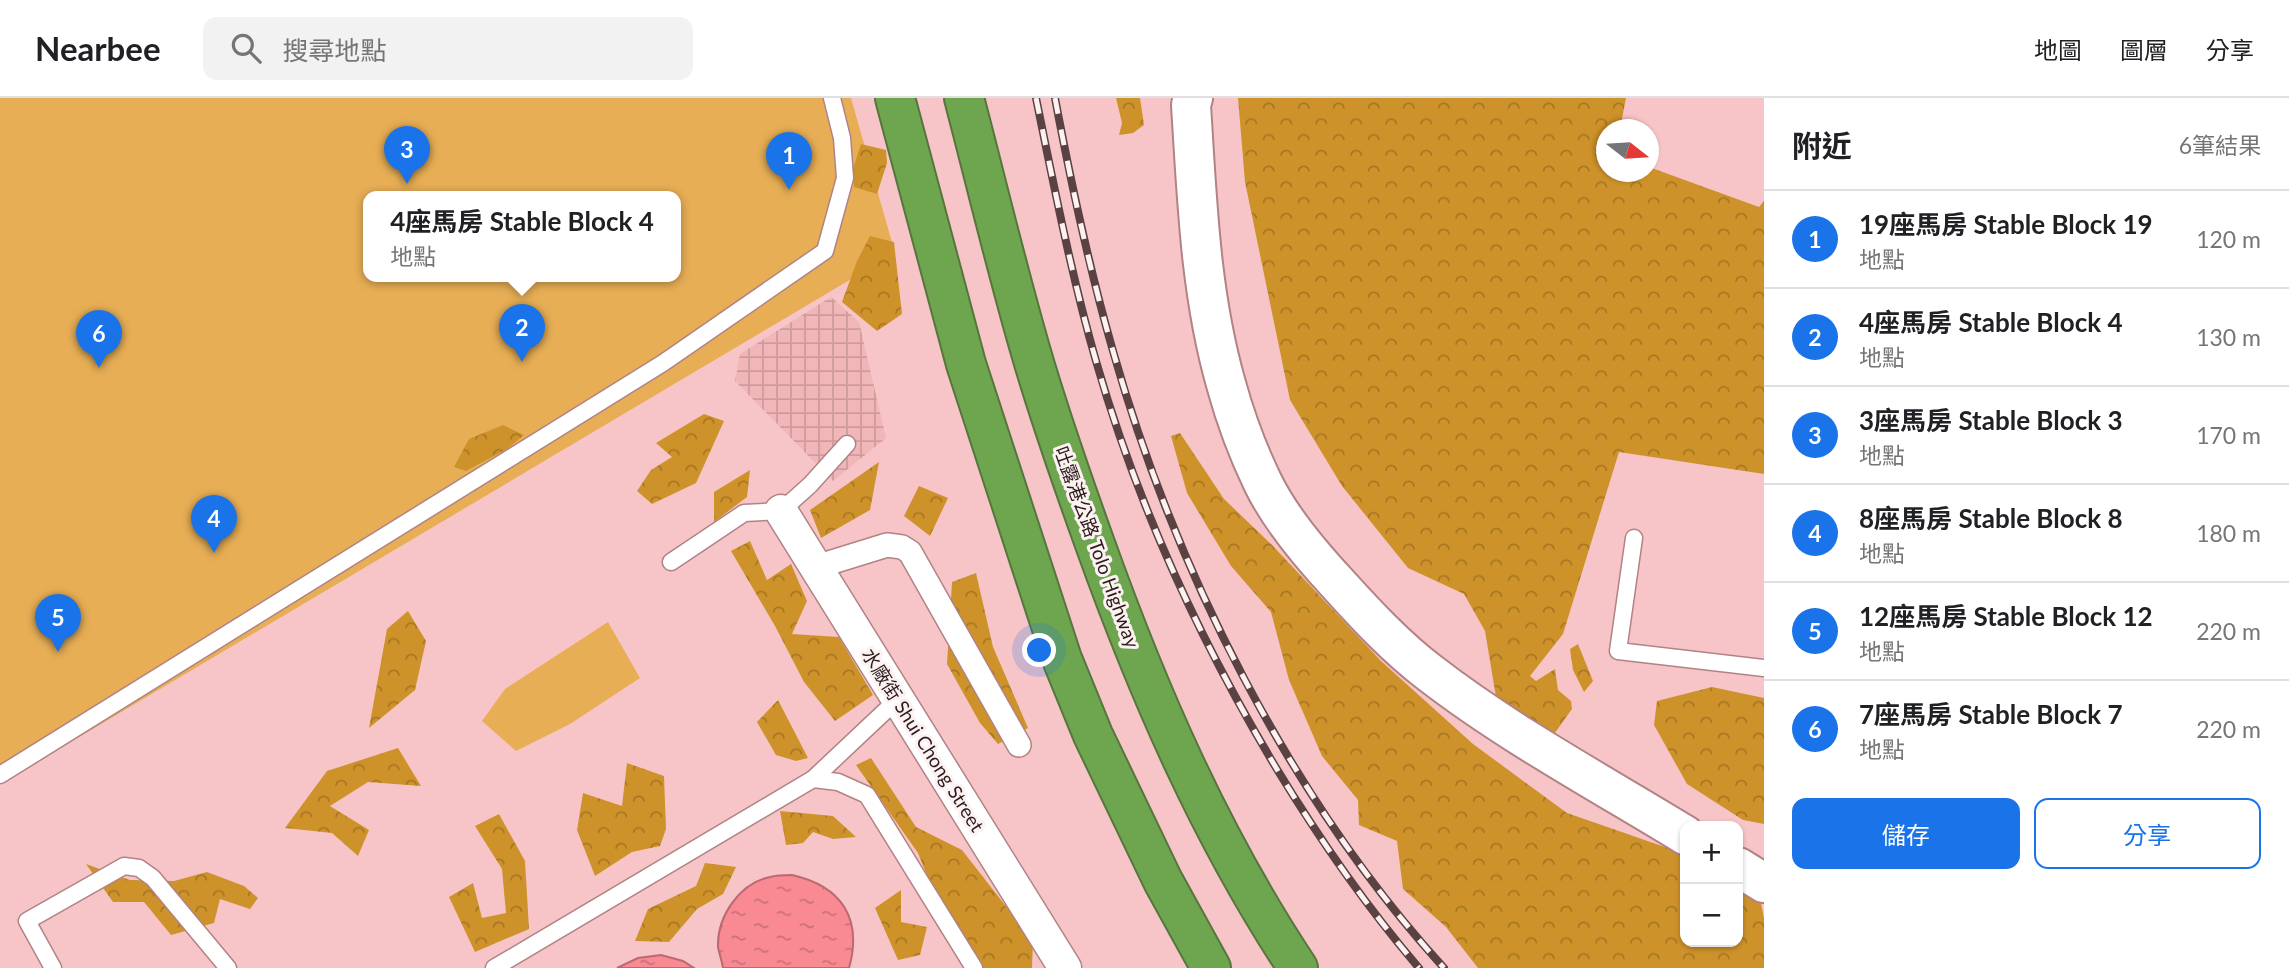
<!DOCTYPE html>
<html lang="zh-TW">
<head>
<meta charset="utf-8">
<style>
  :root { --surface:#fff; --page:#f2f2f2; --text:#202124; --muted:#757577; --line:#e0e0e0; --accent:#1a73e8 }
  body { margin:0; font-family:Lato,"Noto Sans TC",sans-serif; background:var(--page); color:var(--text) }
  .controls { position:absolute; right:21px; bottom:21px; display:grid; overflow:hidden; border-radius:14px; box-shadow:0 2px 5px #0004 }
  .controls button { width:63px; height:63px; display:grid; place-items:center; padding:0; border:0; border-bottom:2px solid var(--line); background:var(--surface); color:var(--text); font:35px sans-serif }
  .compass { position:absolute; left:1596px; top:21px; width:63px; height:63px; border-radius:50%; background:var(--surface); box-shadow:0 2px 5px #0004; rotate:107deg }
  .you { position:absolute; left:1040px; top:553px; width:24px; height:24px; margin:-18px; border:5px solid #fff; border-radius:50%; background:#1a73e8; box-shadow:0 0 0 10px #1a73e833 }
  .badge { display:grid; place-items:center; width:46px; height:46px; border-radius:50%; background:var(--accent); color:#fff; font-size:23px; font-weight:700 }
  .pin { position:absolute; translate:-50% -58px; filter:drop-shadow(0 2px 4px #0008) }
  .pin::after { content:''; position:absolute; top:37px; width:24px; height:21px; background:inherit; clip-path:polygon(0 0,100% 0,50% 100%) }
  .popup { position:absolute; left:363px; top:93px; width:318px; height:91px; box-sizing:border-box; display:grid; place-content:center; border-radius:14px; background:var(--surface); filter:drop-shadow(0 2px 5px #0005); font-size:23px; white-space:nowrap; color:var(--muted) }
  .popup b { font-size:26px; color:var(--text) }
  .popup::after { content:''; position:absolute; left:50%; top:100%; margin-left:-14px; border:14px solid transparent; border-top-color:var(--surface) }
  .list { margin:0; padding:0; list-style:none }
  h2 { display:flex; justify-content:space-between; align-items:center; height:91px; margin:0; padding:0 28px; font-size:30px }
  h2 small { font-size:23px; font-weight:400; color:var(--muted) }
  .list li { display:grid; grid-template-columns:46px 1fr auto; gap:21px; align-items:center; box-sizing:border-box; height:98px; padding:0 28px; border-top:2px solid var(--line) }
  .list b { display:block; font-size:26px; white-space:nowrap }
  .list p { margin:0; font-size:23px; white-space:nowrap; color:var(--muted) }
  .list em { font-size:23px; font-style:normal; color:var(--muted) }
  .actions { display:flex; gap:14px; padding:21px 28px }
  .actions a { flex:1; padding:16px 0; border:2px solid var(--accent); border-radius:14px; text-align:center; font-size:24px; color:var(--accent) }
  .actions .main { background:var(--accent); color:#fff }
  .icon { flex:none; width:38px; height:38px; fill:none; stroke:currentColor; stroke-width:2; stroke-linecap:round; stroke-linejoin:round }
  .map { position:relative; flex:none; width:1764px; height:870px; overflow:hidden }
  header { display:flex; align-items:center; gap:42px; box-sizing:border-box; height:98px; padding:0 35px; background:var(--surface); border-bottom:2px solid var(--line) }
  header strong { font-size:33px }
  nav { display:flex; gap:38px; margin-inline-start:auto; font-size:24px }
  .search { width:490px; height:63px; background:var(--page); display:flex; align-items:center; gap:18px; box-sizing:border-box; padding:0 24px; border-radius:14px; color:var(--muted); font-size:26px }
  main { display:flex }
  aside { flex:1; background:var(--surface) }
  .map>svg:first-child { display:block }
</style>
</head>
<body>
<header>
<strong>Nearbee</strong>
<div class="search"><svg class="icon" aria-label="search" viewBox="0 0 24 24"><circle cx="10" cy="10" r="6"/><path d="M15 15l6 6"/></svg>搜尋地點</div>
<nav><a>地圖</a><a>圖層</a><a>分享</a></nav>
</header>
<main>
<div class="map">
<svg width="1764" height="870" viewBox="0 0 1764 870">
  <defs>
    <pattern id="industrial-grid" width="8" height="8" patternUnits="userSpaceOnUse" patternTransform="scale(1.75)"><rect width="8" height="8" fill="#f0b6b8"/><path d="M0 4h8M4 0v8" fill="none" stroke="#ce9c9e"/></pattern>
    <pattern id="forest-crowns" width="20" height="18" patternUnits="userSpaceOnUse" patternTransform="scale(1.75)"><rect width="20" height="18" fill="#ce922a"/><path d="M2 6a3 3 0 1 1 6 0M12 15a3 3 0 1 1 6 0" fill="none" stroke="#a87623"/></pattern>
    <pattern id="water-ripples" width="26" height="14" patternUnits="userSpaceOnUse" patternTransform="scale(1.75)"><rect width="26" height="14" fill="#f98a93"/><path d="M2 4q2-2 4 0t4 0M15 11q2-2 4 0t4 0" fill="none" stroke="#ca7077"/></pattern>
  </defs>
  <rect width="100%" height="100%" fill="#f7c5c7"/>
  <!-- industrial -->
  <path fill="url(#industrial-grid)" d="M 831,199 L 859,224 L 886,340 L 833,383 L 735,283 L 740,256 Z"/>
  <!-- green -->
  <path fill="#e7ae55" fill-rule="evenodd" d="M 0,0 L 851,0 L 895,155 L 0,686 ZM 368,98 L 676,98 L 676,178 L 368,178 Z
    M 608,524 L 640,580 L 570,626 L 516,653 L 482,623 L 505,591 Z"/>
  <!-- forest -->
  <path fill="url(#forest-crowns)" d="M 1116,0 L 1140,0 L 1144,27 L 1133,35 L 1119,37 L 1122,25 Z
    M 1238,0 L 1626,0 L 1620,31 L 1606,32 L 1606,74 L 1648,74 L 1649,69 L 1759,109 L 1764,103 L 1764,376 L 1619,354 L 1563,536 L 1530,578 L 1536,583 L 1555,571 L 1558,592 L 1571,603 L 1572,611 L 1552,639 L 1496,599 L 1485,533 L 1464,496 L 1408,470 L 1342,388 L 1290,302 L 1245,84 Z
    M 861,46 L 886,52 L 887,65 L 877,96 L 854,89 L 853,71 Z
    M 870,138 L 894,144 L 902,216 L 877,233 L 842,204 L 857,163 Z
    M 704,316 L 724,323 L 696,385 L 652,406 L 637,393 L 651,372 L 672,359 L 656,345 Z
    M 503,327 L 524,337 L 507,351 L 466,373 L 454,369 L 469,341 Z
    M 1180,335 L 1224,401 L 1272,447 L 1381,563 L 1473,646 L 1567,715 L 1685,756 L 1685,844 L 1738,844 L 1738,780 L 1758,790 L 1764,820 L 1764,870 L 1478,870 L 1446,829 L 1403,791 L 1397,743 L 1359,727 L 1358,702 L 1322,658 L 1289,582 L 1271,514 L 1231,468 L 1187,395 L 1171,338 Z
    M 879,364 L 870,412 L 821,440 L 810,412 Z
    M 750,372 L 747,399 L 714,424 L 714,394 Z
    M 919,388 L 948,400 L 930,438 L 904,418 Z
    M 750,443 L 767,482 L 791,466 L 807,503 L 792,536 L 839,539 L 873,597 L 835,623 L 804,584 L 775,528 L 731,453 Z
    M 976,475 L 993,549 L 1028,630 L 998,646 L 980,625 L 947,566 L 952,484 Z
    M 408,513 L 426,543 L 415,592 L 369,630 L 387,531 Z
    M 1578,546 L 1593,583 L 1584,594 L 1573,572 L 1570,551 Z
    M 1712,589 L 1764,600 L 1764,726 L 1743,722 L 1687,686 L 1654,627 L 1657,603 Z
    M 778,602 L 808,660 L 796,663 L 776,657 L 757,624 Z
    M 398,650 L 421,688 L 368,684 L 330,708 L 369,732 L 358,758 L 332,735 L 285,730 L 327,673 Z
    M 871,660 L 916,729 L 962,752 L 1033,843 L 1032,870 L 964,870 L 918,755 L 856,667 Z
    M 627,665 L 664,678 L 666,731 L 660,748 L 632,754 L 595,778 L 577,732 L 583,695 L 622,708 Z
    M 780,713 L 833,718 L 856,739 L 833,741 L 813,734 L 803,745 L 786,747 Z
    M 499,716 L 525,763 L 529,831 L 475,854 L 449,799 L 473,785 L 482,820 L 506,815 L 502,771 L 475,728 Z
    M 705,765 L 736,769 L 723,796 L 697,811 L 669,844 L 635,843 L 648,811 L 696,788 Z
    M 86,766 L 130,782 L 174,783 L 207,774 L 244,788 L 258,800 L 250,811 L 220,801 L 214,825 L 171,837 L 144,804 L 113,804 Z
    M 901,792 L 901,824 L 927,829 L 920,857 L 898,862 L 875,810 Z"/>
  <!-- water -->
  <path fill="url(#water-ripples)" stroke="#bc696f" stroke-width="2" d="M 792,777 C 841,788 863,820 849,870 L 723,870 C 722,863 719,855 718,849 C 717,818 740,785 770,779 C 777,777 785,777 792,777 Z
    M 661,857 L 683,863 L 694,870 L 617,870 L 638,860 Z"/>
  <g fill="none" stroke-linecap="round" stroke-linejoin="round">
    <defs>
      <path id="service" d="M 1634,440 L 1618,553 L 1764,570
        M 671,464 L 744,415 L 781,413 L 810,387 L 847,346
        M 0,677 L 663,265 L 825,153 L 845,80 L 842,40 L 832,0
        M 813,681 L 898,601
        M 53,870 L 27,823 L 124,768 L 139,770 L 153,780 L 228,870
        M 494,870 L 813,681 L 838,684 L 867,697 L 974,870"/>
      <path id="pedestrian" d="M 816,469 L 887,447 L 902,449 L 910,454 L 1019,647"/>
      <path id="minor" d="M 781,413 L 1065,870"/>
      <path id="secondary" d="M 1193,0 L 1191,7 C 1197,101 1200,195 1226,286 C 1235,319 1248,354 1263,385 C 1281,422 1311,457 1339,487 C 1367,518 1397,550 1430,575 C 1509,636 1600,685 1685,737
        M 1738,769 L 1764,785"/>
      <path id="motorway" d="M 895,0 L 966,266 L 1062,561 L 1093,637 L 1163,783 L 1211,870
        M 964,0 C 986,84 1006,168 1030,251 C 1049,317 1072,382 1095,446 C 1148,594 1211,739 1298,870"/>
    </defs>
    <!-- service casing -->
    <use href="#service" stroke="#b18385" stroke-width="19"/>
    <!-- pedestrian casing -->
    <use href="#pedestrian" stroke="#b18385" stroke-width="26"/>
    <!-- minor casing -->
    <use href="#minor" stroke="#b18385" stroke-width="35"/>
    <!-- secondary casing -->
    <use href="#secondary" stroke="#b18385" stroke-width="42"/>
    <!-- motorway casing -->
    <use href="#motorway" stroke="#57753d" stroke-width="42"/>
    <!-- service -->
    <use href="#service" stroke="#fff" stroke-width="16"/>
    <!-- pedestrian -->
    <use href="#pedestrian" stroke="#fff" stroke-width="23"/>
    <!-- minor -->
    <use href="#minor" stroke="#fff" stroke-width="32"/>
    <!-- secondary -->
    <use href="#secondary" stroke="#fff" stroke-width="38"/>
    <!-- motorway -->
    <use href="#motorway" stroke="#6ea64f" stroke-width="38"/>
    <defs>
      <path id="rail" d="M 1036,0 C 1054,88 1071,176 1096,263 C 1137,406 1199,541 1275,668 C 1318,739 1365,807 1419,870
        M 1055,0 C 1071,85 1089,170 1113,253 C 1175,472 1290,701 1444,870"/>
    </defs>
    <!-- rail casing -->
    <use href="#rail" stroke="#5a4142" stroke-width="8"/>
    <!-- rail -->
    <use href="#rail" stroke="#fcf2f2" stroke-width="5" stroke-dasharray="16" stroke-linecap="butt"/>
  </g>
  <g text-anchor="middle" stroke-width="6" stroke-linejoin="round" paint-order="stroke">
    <!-- street labels -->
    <g font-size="19" fill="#2d1b1c" stroke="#fcf2f2">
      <text transform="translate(1097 449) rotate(70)" y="7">吐露港公路 Tolo Highway</text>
      <text transform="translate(923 642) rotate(58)" y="7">水廠街 Shui Chong Street</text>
    </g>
  </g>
</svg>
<div class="controls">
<button>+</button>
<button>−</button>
</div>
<svg class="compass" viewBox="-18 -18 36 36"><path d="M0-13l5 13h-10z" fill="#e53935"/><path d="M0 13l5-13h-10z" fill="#757577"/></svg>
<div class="you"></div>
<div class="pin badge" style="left:789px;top:92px">1</div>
<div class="pin badge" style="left:522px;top:264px">2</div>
<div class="popup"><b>4座馬房 Stable Block 4</b>地點</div>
<div class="pin badge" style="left:407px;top:86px">3</div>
<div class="pin badge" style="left:214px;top:455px">4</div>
<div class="pin badge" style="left:58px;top:554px">5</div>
<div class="pin badge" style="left:99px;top:270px">6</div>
</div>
<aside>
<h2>附近<small>6筆結果</small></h2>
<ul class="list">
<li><span class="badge">1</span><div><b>19座馬房 Stable Block 19</b><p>地點</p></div><em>120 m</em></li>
<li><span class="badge">2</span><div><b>4座馬房 Stable Block 4</b><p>地點</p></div><em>130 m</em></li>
<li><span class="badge">3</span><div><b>3座馬房 Stable Block 3</b><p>地點</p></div><em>170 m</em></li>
<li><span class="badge">4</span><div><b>8座馬房 Stable Block 8</b><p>地點</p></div><em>180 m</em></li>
<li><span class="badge">5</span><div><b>12座馬房 Stable Block 12</b><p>地點</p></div><em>220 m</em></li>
<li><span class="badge">6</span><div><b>7座馬房 Stable Block 7</b><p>地點</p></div><em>220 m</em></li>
</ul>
<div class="actions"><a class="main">儲存</a><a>分享</a></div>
</aside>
</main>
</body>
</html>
